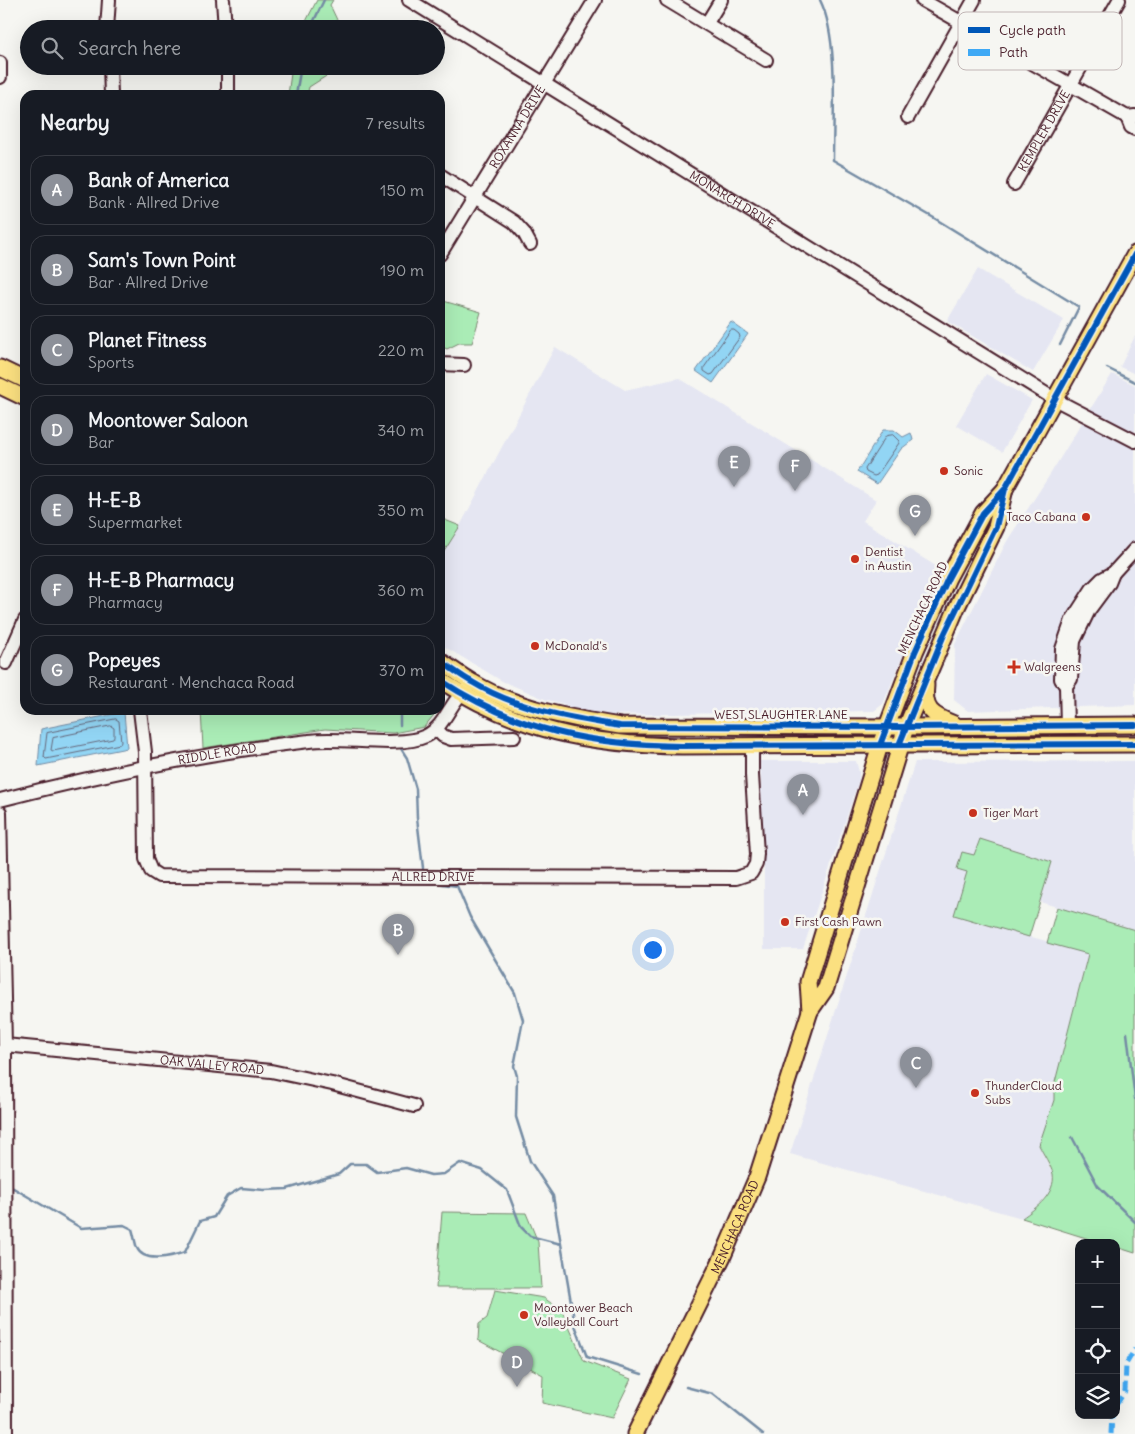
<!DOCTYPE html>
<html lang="en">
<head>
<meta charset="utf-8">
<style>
  :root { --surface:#171b24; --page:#20242c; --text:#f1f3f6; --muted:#9ea1a6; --line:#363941; --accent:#8c9099 }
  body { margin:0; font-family:Delius,sans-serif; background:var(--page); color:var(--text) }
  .controls { position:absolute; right:15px; bottom:15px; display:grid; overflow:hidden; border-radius:10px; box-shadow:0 5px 20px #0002 }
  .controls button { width:45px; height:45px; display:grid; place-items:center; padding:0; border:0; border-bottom:1px solid var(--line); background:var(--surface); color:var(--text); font:25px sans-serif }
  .you { position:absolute; left:652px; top:949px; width:18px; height:18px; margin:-12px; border:4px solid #fff; border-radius:50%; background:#1a73e8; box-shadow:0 0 0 8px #1a73e833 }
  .badge { display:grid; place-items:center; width:32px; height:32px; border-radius:50%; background:var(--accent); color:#fff; font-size:16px; font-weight:700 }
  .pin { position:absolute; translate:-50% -41px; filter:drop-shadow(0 1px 2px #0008) }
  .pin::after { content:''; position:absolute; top:26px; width:18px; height:15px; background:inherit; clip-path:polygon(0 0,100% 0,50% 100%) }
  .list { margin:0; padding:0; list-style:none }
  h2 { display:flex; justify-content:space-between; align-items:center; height:65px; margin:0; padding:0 20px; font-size:21px }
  h2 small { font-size:16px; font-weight:400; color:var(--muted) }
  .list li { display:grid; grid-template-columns:32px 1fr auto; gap:15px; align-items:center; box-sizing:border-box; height:70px; margin:0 10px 10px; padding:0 10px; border:1px solid var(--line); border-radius:15px }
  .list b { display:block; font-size:19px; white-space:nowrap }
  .list p { margin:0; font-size:16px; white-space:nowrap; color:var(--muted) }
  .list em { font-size:16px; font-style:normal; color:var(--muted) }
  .icon { flex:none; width:28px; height:28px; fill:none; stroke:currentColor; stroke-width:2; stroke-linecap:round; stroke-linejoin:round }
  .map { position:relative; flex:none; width:1135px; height:1434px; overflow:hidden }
  .search { position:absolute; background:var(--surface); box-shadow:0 5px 20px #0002; left:20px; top:20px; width:425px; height:55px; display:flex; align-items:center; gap:12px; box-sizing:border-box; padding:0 18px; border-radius:28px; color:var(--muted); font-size:19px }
  .panel { position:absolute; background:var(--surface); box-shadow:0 5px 20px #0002; left:20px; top:90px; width:425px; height:625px; border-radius:15px }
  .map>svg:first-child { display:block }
</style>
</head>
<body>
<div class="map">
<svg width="1135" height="1434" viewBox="0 0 1135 1434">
  <rect width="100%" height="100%" fill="#f6f6f2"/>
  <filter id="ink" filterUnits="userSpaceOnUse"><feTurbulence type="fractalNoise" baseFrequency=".02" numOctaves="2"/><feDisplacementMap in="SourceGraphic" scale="10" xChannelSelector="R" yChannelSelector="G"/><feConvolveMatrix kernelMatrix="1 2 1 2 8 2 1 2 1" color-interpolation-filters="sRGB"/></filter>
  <g filter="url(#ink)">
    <!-- built -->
    <path fill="#e5e6f2" d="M 978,269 L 1064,320 L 1033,372 L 947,321 Z
      M 1135,336 L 1135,374 L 1120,367 Z
      M 555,347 L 625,390 L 679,378 L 876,500 L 863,521 L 939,568 L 883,704 L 874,711 L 607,715 L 579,711 L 561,703 L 547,700 L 502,681 L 440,644 L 440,558 L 460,526 Z
      M 986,374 L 1032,400 L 1002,452 L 956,425 Z
      M 1112,374 L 1135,385 L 1135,705 L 968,711 L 954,700 L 955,644 L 1007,541 L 1051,473 Z
      M 760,761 L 856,761 L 859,772 L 859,780 L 803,949 L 764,949 L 764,865 Z
      M 1135,761 L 1135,930 L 1040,902 L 1052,862 L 980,840 L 974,855 L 957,868 L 967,872 L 955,915 L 1088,953 L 1054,1086 L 1054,1100 L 1039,1145 L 1053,1174 L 1052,1189 L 1038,1206 L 1022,1218 L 790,1154 L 915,762 Z"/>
    <!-- green -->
    <path fill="#aaecb6" stroke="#7a8670" d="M 317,0 L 333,0 L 330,5 L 338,22 L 335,29 L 302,29 Z
      M 292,66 L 342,66 L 309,87 L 307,95 L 288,95 Z
      M 440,300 L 481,312 L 472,343 L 459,343 L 447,349 L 440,346 Z
      M 440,518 L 460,526 L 440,558 Z
      M 201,710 L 438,710 L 424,727 L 393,733 L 325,729 L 203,748 Z
      M 980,839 L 1052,862 L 1029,937 L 954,915 L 967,872 L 957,869 L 962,852 L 974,855 Z
      M 1057,907 L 1135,930 L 1135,1253 L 1116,1247 L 1116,1243 L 1102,1243 L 1022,1218 C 1036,1208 1056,1194 1053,1174 C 1051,1165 1043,1154 1039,1145 L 1054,1100 L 1054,1086 L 1088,954 L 1047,943 Z
      M 442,1212 L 526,1213 L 538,1242 L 541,1288 L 436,1288 Z
      M 495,1290 L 544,1298 L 562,1311 L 584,1361 L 631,1379 L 612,1418 L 542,1403 L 543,1375 L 478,1340 L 479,1324 L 487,1318 Z"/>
    <!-- water -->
    <path fill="#92d5f4" stroke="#758ca4" d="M 731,322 L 748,334 L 713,383 L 696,371 Z
      M 883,430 L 894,430 L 903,437 L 911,433 L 913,440 L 901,449 L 877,484 L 857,472 Z
      M 124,712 L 127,748 L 38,766 L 41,729 Z"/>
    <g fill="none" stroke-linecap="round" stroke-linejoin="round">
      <!-- shore -->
      <path stroke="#67687b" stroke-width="1" d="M 731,330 L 734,330 L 739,334 L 740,337 L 713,374 L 710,375 L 704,371 L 704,368 Z
        M 893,435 L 899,441 L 899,443 L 877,475 L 874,476 L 866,472 L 865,469 L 886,436 Z
        M 116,719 L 119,721 L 121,742 L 120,744 L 46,759 L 44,757 L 47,733 Z
        M 111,726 L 114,728 L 114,737 L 113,739 L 53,751 L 51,750 L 53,738 Z"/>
      <!-- stream -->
      <path stroke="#758ca4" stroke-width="2.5" d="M 820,0 C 839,38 833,116 833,160 L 934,218 L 1079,307 L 1060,345
        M 310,29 L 324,0
        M 296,95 L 301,66
        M 1107,368 L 1135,382
        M 400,725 L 400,710
        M 400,747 L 407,758 L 416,789 L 417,818 L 423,868
        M 435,883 L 457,886 L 470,917 L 515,993 L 523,1020 L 514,1066 L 517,1076 L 516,1117 L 530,1161 L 553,1196 L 561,1244
        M 1127,1033 L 1135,1099
        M 1072,1137 L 1098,1186 L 1135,1222
        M 10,1186 L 81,1228 L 124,1225 L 132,1229 C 134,1235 135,1243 137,1248 C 144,1264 173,1256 185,1252 L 200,1221 L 214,1217 L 227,1196 L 241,1188 L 264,1190 L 287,1189 L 339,1174 L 350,1164 L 366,1164 L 377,1172 L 406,1168 L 431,1175 L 444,1174 L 460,1163 L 482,1170 L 507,1190 L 521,1227 L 530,1236 L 561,1244 L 575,1325 L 587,1357 L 642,1374
        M 686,1387 L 713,1394 L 763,1434"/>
      <defs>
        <g id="minor">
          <path d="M 223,0 L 225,29"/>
          <path id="s1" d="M 409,0 L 1056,400 L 1135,441"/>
          <path d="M 667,0 L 766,60"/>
          <path d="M 922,0 L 1127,117 L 1135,116"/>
          <path d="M 707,23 L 721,0"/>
          <path d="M 107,29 L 109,0"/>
          <path d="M 0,63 L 0,77"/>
          <path d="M 110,66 L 111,95"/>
          <path d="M 228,66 L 228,95"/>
          <path d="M 908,117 L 974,0"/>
          <path d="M 1127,117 L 1131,127 L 1135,129"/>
          <path d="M 440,175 L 514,222 L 524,233 L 530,244"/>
          <path id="s2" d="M 1014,184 L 1119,0"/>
          <path id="s3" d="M 440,254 L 595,0"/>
          <path d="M 440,364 L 464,365"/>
          <path d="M 6,663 L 25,620"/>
          <path d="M 1066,686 L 1061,679 L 1062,649 L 1072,620 L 1092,589 L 1102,579 L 1113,573 L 1135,549"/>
          <path id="s4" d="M 140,710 L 145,752 L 146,859 L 151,871 L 159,876 L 736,878 L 751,873 L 756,864 L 757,854 L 752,775 L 752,746"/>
          <path d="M 1067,726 L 1066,686 L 1071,679 L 1074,641 L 1089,610 L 1109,583 L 1113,573"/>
          <path d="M 436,729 L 443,736 L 451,739 L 514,737"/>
          <path id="s5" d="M 0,800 C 101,774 205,753 309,741 C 342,736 397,749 426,736 C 446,726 450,701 467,688"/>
          <path d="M 0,812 L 5,1045 L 6,1434"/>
          <path id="s6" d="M 5,1045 L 271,1071 L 332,1084 L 414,1106"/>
        </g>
        <g id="major">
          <path d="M 0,368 L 25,380"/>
          <path d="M 0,386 L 25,398"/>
          <path d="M 440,661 C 451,668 461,676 472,682 C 516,709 570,718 620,726 L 906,727 L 1135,725"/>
          <path d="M 440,680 C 518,731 590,745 682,746 L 1135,744"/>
          <path d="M 926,685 C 923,710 932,715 954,724"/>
          <path d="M 810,1011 L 808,982 L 880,745 L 915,652 L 948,578 L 983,513 L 1005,489"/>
          <path id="s7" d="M 635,1434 L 723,1256 L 757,1177 L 810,1011 L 826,988 L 906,727 L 957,607 L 996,527 L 1005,489 L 1135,254"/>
        </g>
      </defs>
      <!-- minor casing -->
      <use href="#minor" stroke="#4a1f2b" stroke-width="16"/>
      <!-- major casing -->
      <use href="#major" stroke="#4a1f2b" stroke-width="19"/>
      <!-- minor -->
      <use href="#minor" stroke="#f6f6f2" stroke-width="12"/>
      <!-- major -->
      <use href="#major" stroke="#fbe080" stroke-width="15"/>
      <!-- quiet -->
      <path stroke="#3fa9f5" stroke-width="5" stroke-dasharray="10 5" stroke-linecap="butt" d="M 1116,1405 L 1125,1391 L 1126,1364 L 1135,1349
        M 1111,1434 L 1112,1415"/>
      <defs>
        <path id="cycleway" d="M 440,661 C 451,668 461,676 472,682 C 516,709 570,718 620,726 L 906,727 L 1135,725
          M 440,680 C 518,731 590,745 682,746 L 1135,744
          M 880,745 L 915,652 L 948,578 L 983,513 L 1005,489
          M 899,745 L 943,637 L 996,527 L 1005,489 L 1135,254"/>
      </defs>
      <!-- cycleway casing -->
      <use href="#cycleway" stroke="#f6f6f2" stroke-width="9"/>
      <!-- cycleway -->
      <use href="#cycleway" stroke="#0057b8" stroke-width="6"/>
    </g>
  </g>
  <!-- markers -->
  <g fill="#c8321e" stroke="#f6f6f2" stroke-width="2">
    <circle cx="944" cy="471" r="5"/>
    <circle cx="1086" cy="517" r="5"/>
    <circle cx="855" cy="559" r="5"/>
    <circle cx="535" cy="646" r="5"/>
    <path d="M1011.5 659.5h5v5h5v5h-5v5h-5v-5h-5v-5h5z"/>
    <circle cx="973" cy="813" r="5"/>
    <circle cx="785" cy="922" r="5"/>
    <circle cx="975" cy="1093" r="5"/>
    <circle cx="524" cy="1315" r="5"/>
  </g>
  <g text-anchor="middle" stroke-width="5" stroke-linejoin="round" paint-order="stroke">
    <!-- street labels -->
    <g font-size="12" fill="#4a1f2b" stroke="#f6f6f2">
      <text dy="4" stroke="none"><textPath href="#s3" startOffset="149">ROXANNA DRIVE</textPath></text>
      <text dy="4" stroke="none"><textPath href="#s2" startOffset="61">KEMPLER DRIVE</textPath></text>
      <text dy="4" stroke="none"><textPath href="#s1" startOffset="380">MONARCH DRIVE</textPath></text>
      <text transform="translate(923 608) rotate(-65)" y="4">MENCHACA ROAD</text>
      <text x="781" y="719">WEST SLAUGHTER LANE</text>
      <text dy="4" stroke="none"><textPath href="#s5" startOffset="222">RIDDLE ROAD</textPath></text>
      <text dy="4" stroke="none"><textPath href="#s4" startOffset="446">ALLRED DRIVE</textPath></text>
      <text dy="4" stroke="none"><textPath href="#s6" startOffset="208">OAK VALLEY ROAD</textPath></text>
      <text dy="4" stroke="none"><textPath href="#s7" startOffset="230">MENCHACA ROAD</textPath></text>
    </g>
    <!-- poi labels -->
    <g font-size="12" fill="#4a1f2b" stroke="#f6f6f2" text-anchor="start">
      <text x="954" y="475">Sonic</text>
      <text x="1076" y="521" text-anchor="end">Taco Cabana</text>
      <text x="865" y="556">Dentist<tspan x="865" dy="14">in Austin</tspan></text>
      <text x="545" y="650">McDonald's</text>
      <text x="1024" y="671">Walgreens</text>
      <text x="983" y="817">Tiger Mart</text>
      <text x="795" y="926">First Cash Pawn</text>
      <text x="985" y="1090">ThunderCloud<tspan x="985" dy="14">Subs</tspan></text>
      <text x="534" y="1312">Moontower Beach<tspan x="534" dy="14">Volleyball Court</tspan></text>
    </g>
  </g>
  <!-- legend -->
  <rect x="958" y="12" width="164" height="58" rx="8" fill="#f6f6f2" stroke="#c2b6b6" stroke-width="1"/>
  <rect x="968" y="27" width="22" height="6" fill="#0057b8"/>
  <rect x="968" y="49" width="22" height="7" fill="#3fa9f5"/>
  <g font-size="14" fill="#4a1f2b">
    <text x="999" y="35">Cycle path</text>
    <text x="999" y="57">Path</text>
  </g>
</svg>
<div class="controls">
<button>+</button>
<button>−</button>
<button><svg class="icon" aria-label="locate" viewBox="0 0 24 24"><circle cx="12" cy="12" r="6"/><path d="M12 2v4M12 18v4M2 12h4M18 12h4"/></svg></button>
<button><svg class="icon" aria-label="layers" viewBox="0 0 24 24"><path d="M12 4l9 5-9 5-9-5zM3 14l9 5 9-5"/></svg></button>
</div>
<div class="you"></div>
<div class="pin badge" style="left:803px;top:815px">A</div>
<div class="pin badge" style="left:398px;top:955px">B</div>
<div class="pin badge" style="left:916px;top:1088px">C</div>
<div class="pin badge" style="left:517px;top:1387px">D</div>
<div class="pin badge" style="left:734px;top:487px">E</div>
<div class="pin badge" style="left:795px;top:491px">F</div>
<div class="pin badge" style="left:915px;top:536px">G</div>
<div class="search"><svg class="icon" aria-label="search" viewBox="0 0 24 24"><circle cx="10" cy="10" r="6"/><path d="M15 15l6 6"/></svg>Search here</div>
<section class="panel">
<h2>Nearby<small>7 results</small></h2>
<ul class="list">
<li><span class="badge">A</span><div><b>Bank of America</b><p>Bank · Allred Drive</p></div><em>150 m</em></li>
<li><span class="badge">B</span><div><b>Sam's Town Point</b><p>Bar · Allred Drive</p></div><em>190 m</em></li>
<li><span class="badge">C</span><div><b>Planet Fitness</b><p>Sports</p></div><em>220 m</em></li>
<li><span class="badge">D</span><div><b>Moontower Saloon</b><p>Bar</p></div><em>340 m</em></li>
<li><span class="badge">E</span><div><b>H-E-B</b><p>Supermarket</p></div><em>350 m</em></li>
<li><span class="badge">F</span><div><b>H-E-B Pharmacy</b><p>Pharmacy</p></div><em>360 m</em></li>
<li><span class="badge">G</span><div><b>Popeyes</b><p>Restaurant · Menchaca Road</p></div><em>370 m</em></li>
</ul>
</section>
</div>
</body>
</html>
